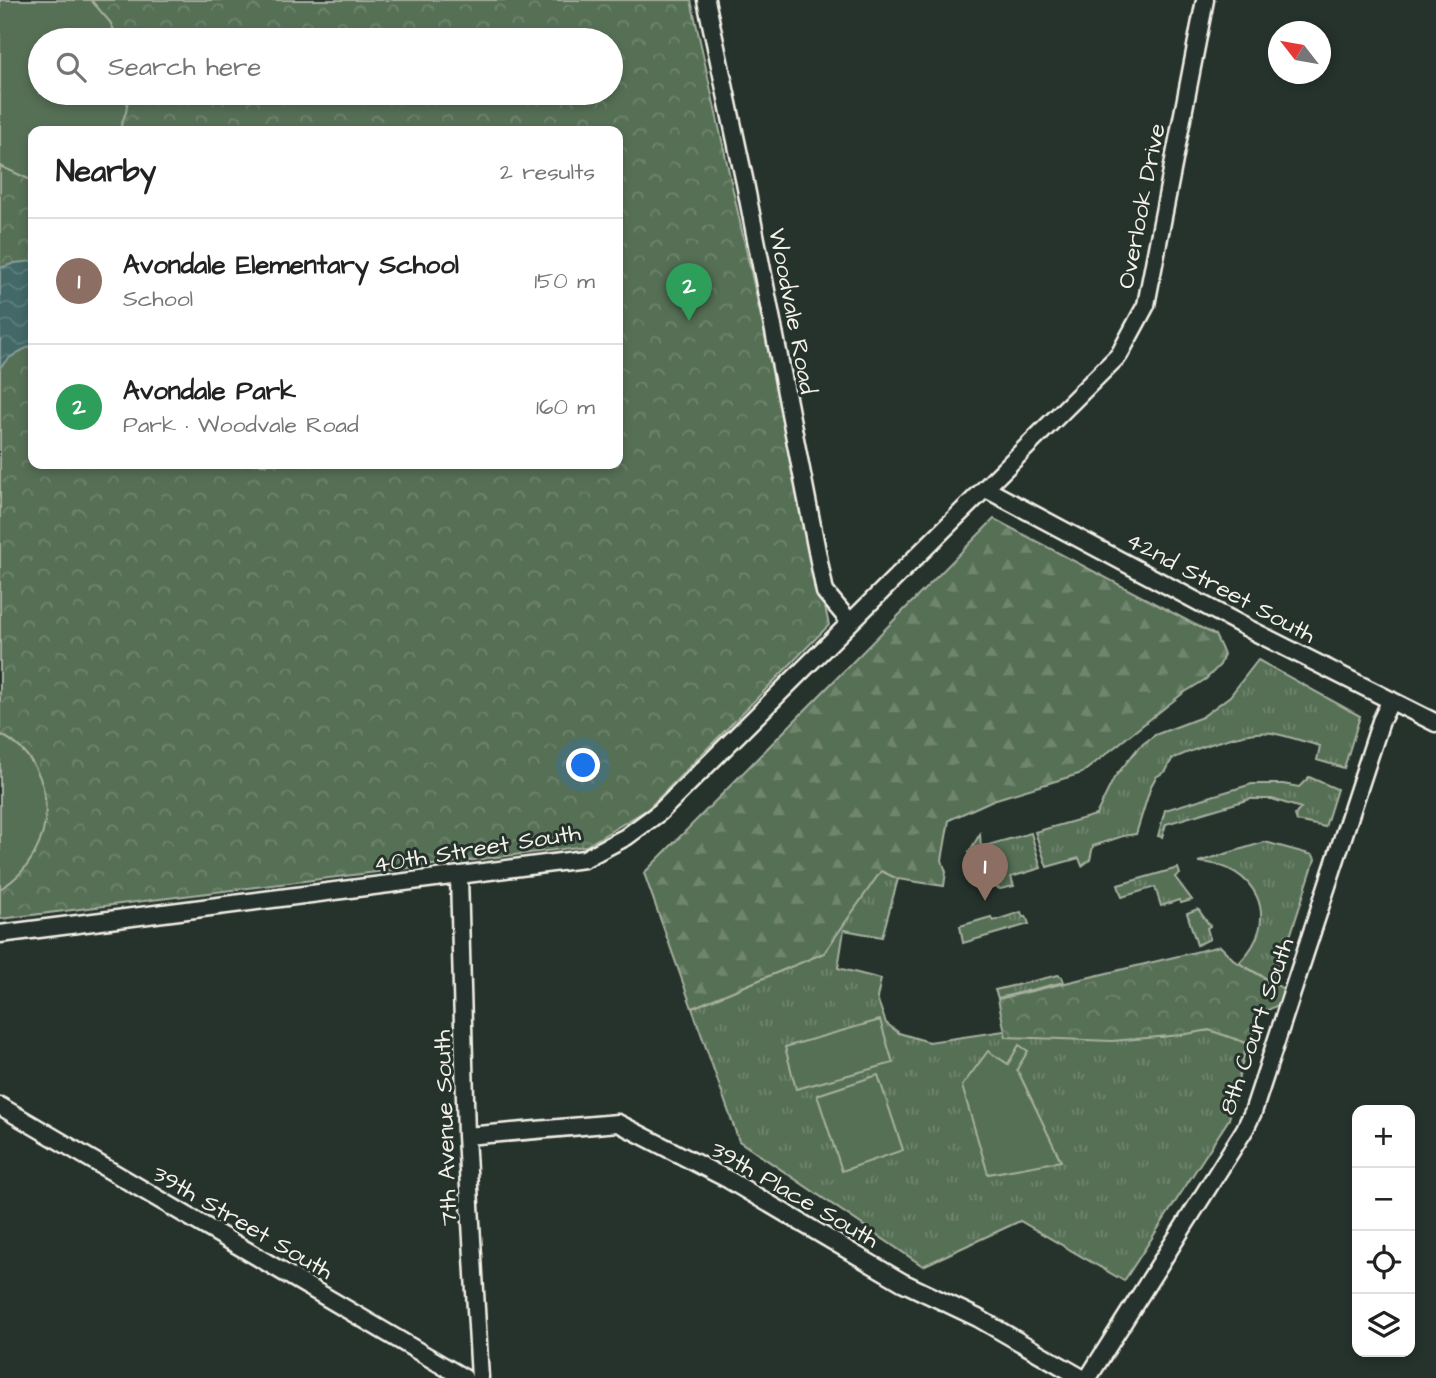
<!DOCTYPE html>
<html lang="en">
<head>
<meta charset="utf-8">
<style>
  :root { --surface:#fff; --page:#f2f2f2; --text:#222; --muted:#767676; --line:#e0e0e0; --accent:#ea580c }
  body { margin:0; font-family:"Architects Daughter",sans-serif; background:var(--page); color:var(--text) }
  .controls { position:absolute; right:21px; bottom:21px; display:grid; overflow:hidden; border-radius:14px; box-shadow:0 4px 10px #0003 }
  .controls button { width:63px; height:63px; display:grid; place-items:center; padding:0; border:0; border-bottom:2px solid var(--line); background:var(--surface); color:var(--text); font:35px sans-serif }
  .compass { position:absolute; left:1268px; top:21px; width:63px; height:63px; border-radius:50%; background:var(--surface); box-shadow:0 4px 10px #0003; rotate:301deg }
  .you { position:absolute; left:584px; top:766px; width:24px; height:24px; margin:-18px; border:5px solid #fff; border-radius:50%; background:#1a73e8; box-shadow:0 0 0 10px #1a73e833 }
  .badge { display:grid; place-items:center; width:46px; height:46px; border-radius:50%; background:var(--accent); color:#fff; font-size:23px; font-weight:700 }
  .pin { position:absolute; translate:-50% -58px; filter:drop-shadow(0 2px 4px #0008) }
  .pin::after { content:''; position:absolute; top:37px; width:24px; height:21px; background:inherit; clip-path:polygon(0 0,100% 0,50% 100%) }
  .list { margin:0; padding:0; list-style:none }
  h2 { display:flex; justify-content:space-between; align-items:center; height:91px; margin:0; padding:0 28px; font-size:30px }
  h2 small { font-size:23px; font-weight:400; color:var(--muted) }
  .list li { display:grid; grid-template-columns:46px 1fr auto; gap:21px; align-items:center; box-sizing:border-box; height:126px; padding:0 28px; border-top:2px solid var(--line) }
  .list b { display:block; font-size:26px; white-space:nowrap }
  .list p { margin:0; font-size:23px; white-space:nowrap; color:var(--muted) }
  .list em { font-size:23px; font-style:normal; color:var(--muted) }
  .icon { flex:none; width:38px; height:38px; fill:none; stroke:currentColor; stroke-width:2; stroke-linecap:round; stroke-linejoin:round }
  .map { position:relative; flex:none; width:1436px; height:1378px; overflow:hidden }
  .search { position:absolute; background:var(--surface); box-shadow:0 4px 10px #0003; left:28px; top:28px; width:595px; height:77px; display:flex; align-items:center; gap:18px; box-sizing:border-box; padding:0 24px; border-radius:38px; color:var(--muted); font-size:26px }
  .panel { position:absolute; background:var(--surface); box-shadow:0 4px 10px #0003; left:28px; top:126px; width:595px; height:343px; border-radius:14px }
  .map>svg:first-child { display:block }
</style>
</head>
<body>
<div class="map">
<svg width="1436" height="1378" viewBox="0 0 1436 1378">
  <defs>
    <pattern id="grass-tufts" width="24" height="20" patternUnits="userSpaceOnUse" patternTransform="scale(1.75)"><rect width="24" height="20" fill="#577056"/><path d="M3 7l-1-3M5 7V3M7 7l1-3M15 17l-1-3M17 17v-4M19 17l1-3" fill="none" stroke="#70856e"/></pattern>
    <pattern id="forest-firs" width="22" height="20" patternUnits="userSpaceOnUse" patternTransform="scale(1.75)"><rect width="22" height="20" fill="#577056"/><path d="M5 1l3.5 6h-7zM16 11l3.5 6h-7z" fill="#70856e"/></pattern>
    <pattern id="park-crowns" width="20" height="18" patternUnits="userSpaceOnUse" patternTransform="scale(1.75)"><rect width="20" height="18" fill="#577056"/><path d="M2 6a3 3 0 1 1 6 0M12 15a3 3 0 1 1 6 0" fill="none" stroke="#70856e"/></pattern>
    <pattern id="water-waves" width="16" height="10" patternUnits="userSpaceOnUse" patternTransform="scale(1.75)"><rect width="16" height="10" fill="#436767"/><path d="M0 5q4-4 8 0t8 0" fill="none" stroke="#5f7d7d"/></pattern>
  </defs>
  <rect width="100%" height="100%" fill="#26332d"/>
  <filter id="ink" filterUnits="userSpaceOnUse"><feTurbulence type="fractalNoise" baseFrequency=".0143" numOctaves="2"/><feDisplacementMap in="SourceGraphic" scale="14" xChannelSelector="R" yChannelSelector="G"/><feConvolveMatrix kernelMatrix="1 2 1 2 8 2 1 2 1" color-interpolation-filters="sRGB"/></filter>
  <g filter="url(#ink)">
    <!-- grass -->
    <path fill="url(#grass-tufts)" stroke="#a6b09f" stroke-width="2" d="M 1258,660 L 1360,716 L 1344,768 L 1317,760 L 1320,746 C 1304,742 1288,736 1272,733 C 1247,729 1195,749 1172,759 L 1166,771 L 1156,777 L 1151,786 L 1136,834 L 1123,836 L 1093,846 L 1090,860 L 1082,866 L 1079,858 L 1047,867 L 1035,832 L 1096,815 L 1114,778 L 1139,747 L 1155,735 L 1202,717 L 1230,696 Z
      M 1309,777 L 1337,789 L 1325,827 L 1297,821 L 1295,815 L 1301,808 L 1272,799 L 1250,799 L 1166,824 L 1162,837 L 1158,836 L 1165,810 L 1252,784 L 1283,784 L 1299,787 Z
      M 1031,833 L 1041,868 L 1011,877 L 1014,886 L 1000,889 L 980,880 L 969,852 L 980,834 L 981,847 Z
      M 1265,842 L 1313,855 L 1315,859 L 1275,983 L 1239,963 C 1283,920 1257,864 1198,862 Z
      M 1178,868 L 1180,874 L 1175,877 L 1192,900 L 1181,903 L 1179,900 L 1161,906 L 1155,887 L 1122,897 L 1118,885 Z
      M 881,870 L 898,879 L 882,937 L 844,930 L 838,968 L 881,979 L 877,998 L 886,1023 L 899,1033 L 929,1042 L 1038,1026 L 1161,1037 L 1211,1030 L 1247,1043 L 1229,1119 L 1124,1281 L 1020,1221 L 923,1266 L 739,1141 L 692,1008 L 824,953 Z
      M 1198,909 L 1210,926 L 1207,928 L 1210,939 L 1197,945 L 1187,913 Z
      M 1021,912 L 1023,917 L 1026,916 L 1029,924 L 963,943 L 960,926 L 991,917 L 993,921 Z
      M 1058,975 L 1062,977 L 1064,982 L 998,998 L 995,990 Z"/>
    <!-- forest -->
    <path fill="url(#forest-firs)" stroke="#a6b09f" stroke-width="2" d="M 994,519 L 1215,635 L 1224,654 L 1220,665 L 1206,679 L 1182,694 L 1082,773 L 993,800 L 949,820 L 942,860 L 946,872 L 944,886 L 898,879 L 881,871 L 824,953 L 692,1008 L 644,873 Z"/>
    <!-- park -->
    <path fill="url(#park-crowns)" stroke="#a6b09f" stroke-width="2" fill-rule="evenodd" d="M 0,0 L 691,0 L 829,625 L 648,809 L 586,846 L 0,919 ZM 40,40 L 611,40 L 611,93 L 40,93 ZM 33,131 L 618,131 L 618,464 L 33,464 Z
      M 1220,946 L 1235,961 L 1285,990 L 1278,1005 L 1260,1014 L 1253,1034 L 1247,1043 L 1209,1030 L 1181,1035 L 1112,1041 L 1006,1037 L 998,999 Z"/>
    <!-- garden -->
    <path fill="#577056" stroke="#a6b09f" stroke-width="2" d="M 0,0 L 91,0 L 110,22 L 119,40 L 40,40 L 40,93 L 129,93 L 126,112 L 119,131 L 33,131 L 33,181 L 0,166 Z
      M 0,734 C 63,766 59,855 0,889 Z
      M 880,1020 L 893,1063 L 796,1089 L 785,1047 Z
      M 1019,1045 L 1028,1051 L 1017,1069 L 1061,1161 L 988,1174 L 962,1086 L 988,1051 L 1008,1064 Z
      M 878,1075 L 903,1150 L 842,1171 L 817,1095 Z"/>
    <!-- water -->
    <path fill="url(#water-waves)" stroke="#8a9e9b" stroke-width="2" d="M 33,261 L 33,345 C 21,351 8,356 0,368 L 0,268 L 15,263 Z"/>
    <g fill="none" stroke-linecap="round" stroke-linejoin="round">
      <defs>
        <path id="street" d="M 706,0 L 745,183 L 825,592 L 850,622
          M 986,489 L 1251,630 L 1436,723
          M 459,876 L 466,1136 L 480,1378
          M 0,934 L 584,859 L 626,837 L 660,812 L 1119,355 L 1146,305 L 1205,0
          M 0,1106 L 464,1378
          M 466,1136 L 618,1123 L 729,1180 L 902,1282 L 978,1318 L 1082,1378
          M 1088,1378 L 1245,1129 L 1253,1112 L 1381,721 L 1391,700"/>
      </defs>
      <!-- street casing -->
      <use href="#street" stroke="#f4f1e8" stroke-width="21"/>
      <!-- street -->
      <use href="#street" stroke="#26332d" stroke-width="16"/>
    </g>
  </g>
  <g text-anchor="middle" stroke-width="6" stroke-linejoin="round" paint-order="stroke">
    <!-- street labels -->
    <g font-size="24" fill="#f4f1e8" stroke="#26332d">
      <text transform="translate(1141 206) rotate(-79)" y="8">Overlook Drive</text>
      <text transform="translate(793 311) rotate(79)" y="8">Woodvale Road</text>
      <text transform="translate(1221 587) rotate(28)" y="8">42nd Street South</text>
      <text transform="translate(477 848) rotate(-9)" y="8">40th Street South</text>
      <text transform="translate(1256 1026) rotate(-71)" y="8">8th Court South</text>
      <text transform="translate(445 1128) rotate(-92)" y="8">7th Avenue South</text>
      <text transform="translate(795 1194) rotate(30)" y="8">39th Place South</text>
      <text transform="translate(243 1222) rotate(30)" y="8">39th Street South</text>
    </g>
  </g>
</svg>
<div class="controls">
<button>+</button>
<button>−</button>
<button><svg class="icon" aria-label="locate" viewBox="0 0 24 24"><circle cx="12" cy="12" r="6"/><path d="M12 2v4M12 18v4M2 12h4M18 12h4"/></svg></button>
<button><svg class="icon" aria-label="layers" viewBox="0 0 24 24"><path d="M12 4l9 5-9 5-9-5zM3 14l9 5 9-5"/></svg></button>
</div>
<svg class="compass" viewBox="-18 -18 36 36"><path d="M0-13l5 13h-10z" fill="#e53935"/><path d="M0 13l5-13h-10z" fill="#767676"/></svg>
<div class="you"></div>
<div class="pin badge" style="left:985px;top:901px;background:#8d6e63">1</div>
<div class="pin badge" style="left:689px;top:321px;background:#2e9e5b">2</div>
<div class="search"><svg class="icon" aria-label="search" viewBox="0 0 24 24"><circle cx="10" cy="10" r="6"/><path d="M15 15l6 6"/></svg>Search here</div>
<section class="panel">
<h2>Nearby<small>2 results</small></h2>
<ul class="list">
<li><span class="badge" style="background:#8d6e63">1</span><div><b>Avondale Elementary School</b><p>School</p></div><em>150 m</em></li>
<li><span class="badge" style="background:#2e9e5b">2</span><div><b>Avondale Park</b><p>Park · Woodvale Road</p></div><em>160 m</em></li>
</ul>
</section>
</div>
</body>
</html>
